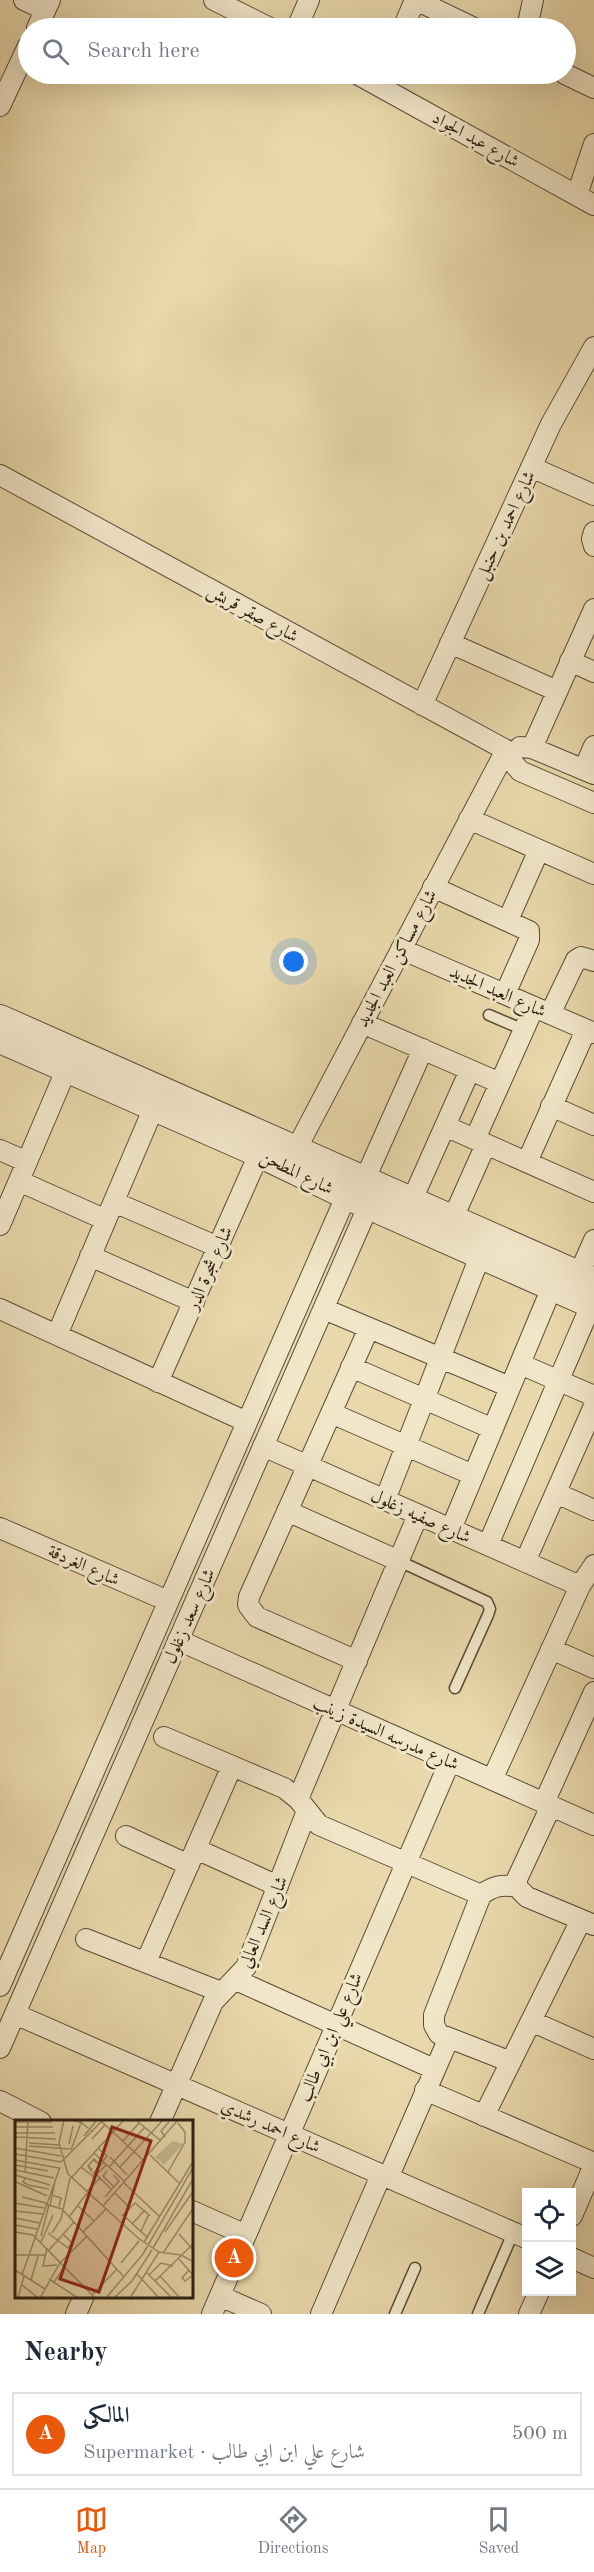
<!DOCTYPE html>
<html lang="en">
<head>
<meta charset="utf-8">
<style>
  :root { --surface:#fff; --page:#f6f6f7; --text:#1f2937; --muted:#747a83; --line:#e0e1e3; --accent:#ea580c }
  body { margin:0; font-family:"Old Standard TT",Amiri,serif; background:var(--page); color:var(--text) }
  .controls { position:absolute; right:18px; bottom:18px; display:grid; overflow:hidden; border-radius:0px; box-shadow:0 6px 24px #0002 }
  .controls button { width:54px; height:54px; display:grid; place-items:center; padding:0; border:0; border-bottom:2px solid var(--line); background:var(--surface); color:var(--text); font:30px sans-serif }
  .you { position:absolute; left:294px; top:962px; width:21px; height:21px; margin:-15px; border:4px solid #fff; border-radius:50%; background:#1a73e8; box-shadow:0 0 0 9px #1a73e833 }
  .badge { display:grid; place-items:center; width:39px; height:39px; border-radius:50%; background:var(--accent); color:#fff; font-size:20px; font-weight:700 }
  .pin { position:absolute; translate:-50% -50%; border:3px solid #fff; box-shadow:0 2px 6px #0006 }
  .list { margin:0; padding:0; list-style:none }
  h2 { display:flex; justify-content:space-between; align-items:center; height:78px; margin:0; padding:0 24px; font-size:26px }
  h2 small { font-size:20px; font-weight:400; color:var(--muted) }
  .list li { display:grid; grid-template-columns:39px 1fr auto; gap:18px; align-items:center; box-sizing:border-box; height:84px; margin:0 12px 12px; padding:0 12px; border:2px solid var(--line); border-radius:0px }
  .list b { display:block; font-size:22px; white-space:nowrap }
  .list p { margin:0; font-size:20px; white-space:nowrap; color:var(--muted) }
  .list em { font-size:20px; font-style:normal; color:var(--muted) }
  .icon { flex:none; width:33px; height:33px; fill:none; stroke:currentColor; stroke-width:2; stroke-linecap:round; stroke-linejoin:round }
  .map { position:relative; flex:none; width:594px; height:2314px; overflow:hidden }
  .search { position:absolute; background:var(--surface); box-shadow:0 6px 24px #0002; left:18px; right:18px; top:18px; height:66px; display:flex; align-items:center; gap:15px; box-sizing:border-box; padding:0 21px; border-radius:33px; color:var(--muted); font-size:22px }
  .sheet { height:174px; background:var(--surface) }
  nav { display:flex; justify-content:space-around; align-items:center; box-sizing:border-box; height:84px; border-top:2px solid var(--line); background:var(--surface); font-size:16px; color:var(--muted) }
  nav a { display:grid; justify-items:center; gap:3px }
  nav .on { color:var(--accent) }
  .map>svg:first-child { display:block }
</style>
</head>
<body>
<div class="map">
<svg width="594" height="2314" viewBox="0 0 594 2314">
  <rect width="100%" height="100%" fill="#e9d8ab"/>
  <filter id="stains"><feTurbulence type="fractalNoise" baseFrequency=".00333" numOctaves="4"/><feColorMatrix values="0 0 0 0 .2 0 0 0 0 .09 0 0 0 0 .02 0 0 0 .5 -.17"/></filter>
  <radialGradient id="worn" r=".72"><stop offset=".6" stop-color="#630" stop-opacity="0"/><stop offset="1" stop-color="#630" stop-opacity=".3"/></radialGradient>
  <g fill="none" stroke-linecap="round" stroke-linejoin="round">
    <defs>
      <path id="service" d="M 489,1015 L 524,1030
        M 399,1561 L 487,1602 L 490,1609 L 488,1615 L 455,1688
        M 395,2314 L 415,2268
        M 478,2314 L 513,2233"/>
      <path id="minor" d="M 24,0 L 45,10
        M 214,0 L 270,28
        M 416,0 L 474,28
        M 37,28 L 50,0
        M 297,28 L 309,0
        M 403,28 L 415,0
        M 527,28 L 533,0
        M 357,74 L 594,205
        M 565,74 L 594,88
        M 0,106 L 28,46
        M 577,195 L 594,144
        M 531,467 L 594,495
        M 0,475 L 506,750 L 509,758 L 520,771 L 594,803
        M 594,532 L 592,539 L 594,546
        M 450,643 L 557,691
        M 570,661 L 594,672
        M 422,705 L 551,424 L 594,347
        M 520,747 L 532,748 L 594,774
        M 532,748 L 594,609
        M 584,769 L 594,746
        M 469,819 L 594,874
        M 433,887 L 529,931 L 529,940 L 505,994
        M 508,920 L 539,850
        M 401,949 L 594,1033
        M 550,1014 L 576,960 L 581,957 L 594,961
        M 362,1023 L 500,1083
        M 551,1106 L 594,1125
        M 445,1126 L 594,1192
        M 475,1139 L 534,1007
        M 0,1150 L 27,1162
        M 290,1161 L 506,750
        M 527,1162 L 586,1030
        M 365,1179 L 423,1049
        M 19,1181 L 106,1220
        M 412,1200 L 470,1070
        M 114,1202 L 218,1247
        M 453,1218 L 486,1144
        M 0,1225 L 67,1068
        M 90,1256 L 194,1302
        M 579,1274 L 594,1240
        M 0,1309 L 247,1422
        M 324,1309 L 510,1387
        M 57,1335 L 154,1107
        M 520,1364 L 594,1396
        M 351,1367 L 493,1429
        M 158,1382 L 259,1154
        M 331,1413 L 473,1475
        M 263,1446 L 580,1586
        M 556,1493 L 594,1510
        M 385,1500 L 480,1256
        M 287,1511 L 399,1561
        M 0,1528 L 168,1601
        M 451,1529 L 552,1287
        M 488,1545 L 591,1305
        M 525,1562 L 594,1406
        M 178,1640 L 594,1825
        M 551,1649 L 594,1668
        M 357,1661 L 257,1617 L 248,1605 L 249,1597 L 369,1328
        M 164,1737 L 284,1788 L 298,1799 L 319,1825 L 481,1895
        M 492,1780 L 580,1586 L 594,1565
        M 298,1799 L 418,1515
        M 544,1803 L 594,1692
        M 551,1806 L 517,1879 L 517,1887 L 527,1897 L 594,1925
        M 126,1836 L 189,1865
        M 196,1849 L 278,1886
        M 86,1939 L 221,1992
        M 146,1962 L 232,1766
        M 236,1980 L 434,2069
        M 0,1986 L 351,1185
        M 15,2014 L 526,2238
        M 531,2021 L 594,2049
        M 0,2048 L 374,1193
        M 511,2062 L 439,2034 L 434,2025 L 434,2015 L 481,1895 C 493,1886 502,1884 517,1887
        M 425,2090 L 594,2163
        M 0,2101 L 41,2122
        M 484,2116 L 581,1920
        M 160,2122 L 213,2002 L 246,1967 L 307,1811
        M 388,2178 L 448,2040
        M 192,2211 L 246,2235
        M 572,2216 L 594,2165
        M 572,2258 L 594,2268
        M 220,2296 L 261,2314
        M 76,2314 L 83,2298
        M 212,2314 L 450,1761
        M 321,2314 L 381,2175
        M 529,2314 L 539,2292"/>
      <path id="tertiary" d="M 0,1018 L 594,1281
        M 0,1040 L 259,1154 L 346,1196 L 594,1306"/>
    </defs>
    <!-- service casing -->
    <use href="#service" stroke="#594c37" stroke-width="13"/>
    <!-- minor casing -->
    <use href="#minor" stroke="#594c37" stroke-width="22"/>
    <!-- tertiary casing -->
    <use href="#tertiary" stroke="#594c37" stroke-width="28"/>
    <!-- service -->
    <use href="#service" stroke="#f1e6c8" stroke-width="10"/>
    <!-- minor -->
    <use href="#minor" stroke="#f1e6c8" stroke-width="20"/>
    <!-- tertiary -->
    <use href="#tertiary" stroke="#f1e6c8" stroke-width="26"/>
  </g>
  <g text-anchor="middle" stroke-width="6" stroke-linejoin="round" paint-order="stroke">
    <!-- street labels -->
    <g font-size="18" fill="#291e10" stroke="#f1e6c8">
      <text transform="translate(476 139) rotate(29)" y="6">شارع عبد الجواد</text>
      <text transform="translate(505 525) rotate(-65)" y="6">شارع احمد بن حنبل</text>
      <text transform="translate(253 613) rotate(29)" y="6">شارع صقر قريش</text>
      <text transform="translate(396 958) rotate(-62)" y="6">شارع مساكن العبد الجديد</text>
      <text transform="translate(498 991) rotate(24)" y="6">شارع العبد الجديد</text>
      <text transform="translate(297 1172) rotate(26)" y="6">شارع المطحن</text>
      <text transform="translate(209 1268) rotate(-66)" y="6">شارع شجرة الدر</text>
      <text transform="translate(421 1516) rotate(24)" y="6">شارع صفيه زغلول</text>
      <text transform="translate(84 1565) rotate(24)" y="6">شارع الغردقة</text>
      <text transform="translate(189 1616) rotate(-66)" y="6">شارع سعد زغلول</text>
      <text transform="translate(386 1733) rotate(24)" y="6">شارع مدرسه السيدة زينب</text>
      <text transform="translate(263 1922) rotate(-67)" y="6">شارع السد العالي</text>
      <text transform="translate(330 2037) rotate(-67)" y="6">شارع علي ابن ابي طالب</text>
      <text transform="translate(271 2126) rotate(24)" y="6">شارع احمد رشدي</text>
    </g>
  </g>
  <!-- overview -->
  <g transform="translate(15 2120)">
    <rect width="178" height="178" fill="#e9d8ab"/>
    <path d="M 158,21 L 168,24 L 149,45 L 140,37 Z" fill="#c8b891"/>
    <path fill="none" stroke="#9c8e6d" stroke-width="1.5" d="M 49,0 L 44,23 L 53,54 L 123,118 L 144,132 L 166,135 L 179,142M 57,0 L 67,3 L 78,12M 121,0 L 146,21M 86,1 L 128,40M 0,2 L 37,2M 0,7 L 38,7M 0,13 L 40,13M 69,16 L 82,0M 0,17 L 41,19M 150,17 L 146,11 L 154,2M 77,19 L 90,5M 108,21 L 124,3M 14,23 L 44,25M 54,24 L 58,6M 14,26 L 55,29M 0,28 L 46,36M 83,28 L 92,36 L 88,41M 56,30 L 67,0M 79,33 L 109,61M 0,34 L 46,42M 135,35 L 164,63M 95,37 L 112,55M 0,40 L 44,48M 46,42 L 88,0M 0,45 L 33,51M 73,46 L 76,51 L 77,49 L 73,46 L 78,40 L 79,39 L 83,43 L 78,40M 66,47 L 79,57 L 92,44M 94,47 L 130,7M 105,47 L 148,0M 0,50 L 39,58M 92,51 L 88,56 L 99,67M 10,52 L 13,0M 153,52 L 170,22 L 170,12 L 163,3M 0,55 L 35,65M 82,55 L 97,70M 80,56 L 78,53 L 89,42M 57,57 L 109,0M 10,58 L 8,62 L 13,65 L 34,69M 1,62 L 32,76M 109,63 L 144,96M 72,71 L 85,58M 100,73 L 115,88M 37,75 L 46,78 L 44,87M 7,77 L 31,83M 90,77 L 104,61 L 98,55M 0,83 L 29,88M 30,84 L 47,89 L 109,157M 35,85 L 40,61M 63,86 L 79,101M 88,86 L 162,1M 0,91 L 28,94M 108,95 L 133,118M 107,96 L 120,83 L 135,96M 54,97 L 72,73M 0,98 L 25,103M 117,104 L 130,90M 0,105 L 22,109M 126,111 L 134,94M 0,112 L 18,115 L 80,178M 68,112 L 91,89M 150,112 L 179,70M 33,113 L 53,128 L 57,123 L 48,114M 37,113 L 46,99 L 55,58M 164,114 L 179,131M 26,116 L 34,85M 26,122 L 38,95M 129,122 L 179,40M 32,128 L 28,146 L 42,145M 138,128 L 179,57M 34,130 L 59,102M 148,133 L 179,87M 0,135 L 30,135M 164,139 L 177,154M 46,142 L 72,116M 106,143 L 124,121M 0,150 L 30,169M 174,150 L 167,158 L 170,161 L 177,156M 132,153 L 157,178M 122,154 L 144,178M 7,155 L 45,47M 134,155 L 146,143 L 158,146M 145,156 L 165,178M 34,159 L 63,178M 16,160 L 23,136M 140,161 L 179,123M 39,162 L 50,146M 7,165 L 23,178M 77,175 L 102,149M 3,178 L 9,156M 25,178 L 46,141M 91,178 L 128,134 L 179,46M 99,178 L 117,161 L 137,130M 115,178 L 144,132"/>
    <path fill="#8f2418" fill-opacity="0.15" stroke="#8f2418" stroke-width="3" d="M 97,7 L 136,21 L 84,172 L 45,159 Z"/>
    <rect width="178" height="178" fill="none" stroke="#291e10" stroke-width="3"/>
  </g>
  <rect width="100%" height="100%" filter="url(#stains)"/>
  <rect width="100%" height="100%" fill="url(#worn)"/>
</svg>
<div class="controls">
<button><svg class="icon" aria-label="locate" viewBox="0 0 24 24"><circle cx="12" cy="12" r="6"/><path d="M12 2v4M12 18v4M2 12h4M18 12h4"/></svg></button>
<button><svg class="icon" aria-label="layers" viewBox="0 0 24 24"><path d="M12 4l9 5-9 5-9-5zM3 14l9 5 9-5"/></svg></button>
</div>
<div class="you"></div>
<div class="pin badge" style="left:234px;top:2258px">A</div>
<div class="search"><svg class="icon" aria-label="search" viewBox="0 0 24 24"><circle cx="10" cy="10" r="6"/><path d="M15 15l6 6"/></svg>Search here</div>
</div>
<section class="sheet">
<h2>Nearby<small></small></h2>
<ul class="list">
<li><span class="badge">A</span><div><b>المالكى</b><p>Supermarket · شارع علي ابن ابي طالب</p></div><em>500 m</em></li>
</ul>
</section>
<nav>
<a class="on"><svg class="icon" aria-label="map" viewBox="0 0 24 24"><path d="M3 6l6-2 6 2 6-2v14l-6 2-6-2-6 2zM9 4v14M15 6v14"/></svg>Map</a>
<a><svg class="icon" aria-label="directions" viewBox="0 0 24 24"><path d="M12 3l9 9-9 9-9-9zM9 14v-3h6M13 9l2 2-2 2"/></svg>Directions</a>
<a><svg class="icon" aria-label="saved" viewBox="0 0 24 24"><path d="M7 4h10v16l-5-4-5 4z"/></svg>Saved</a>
</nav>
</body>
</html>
